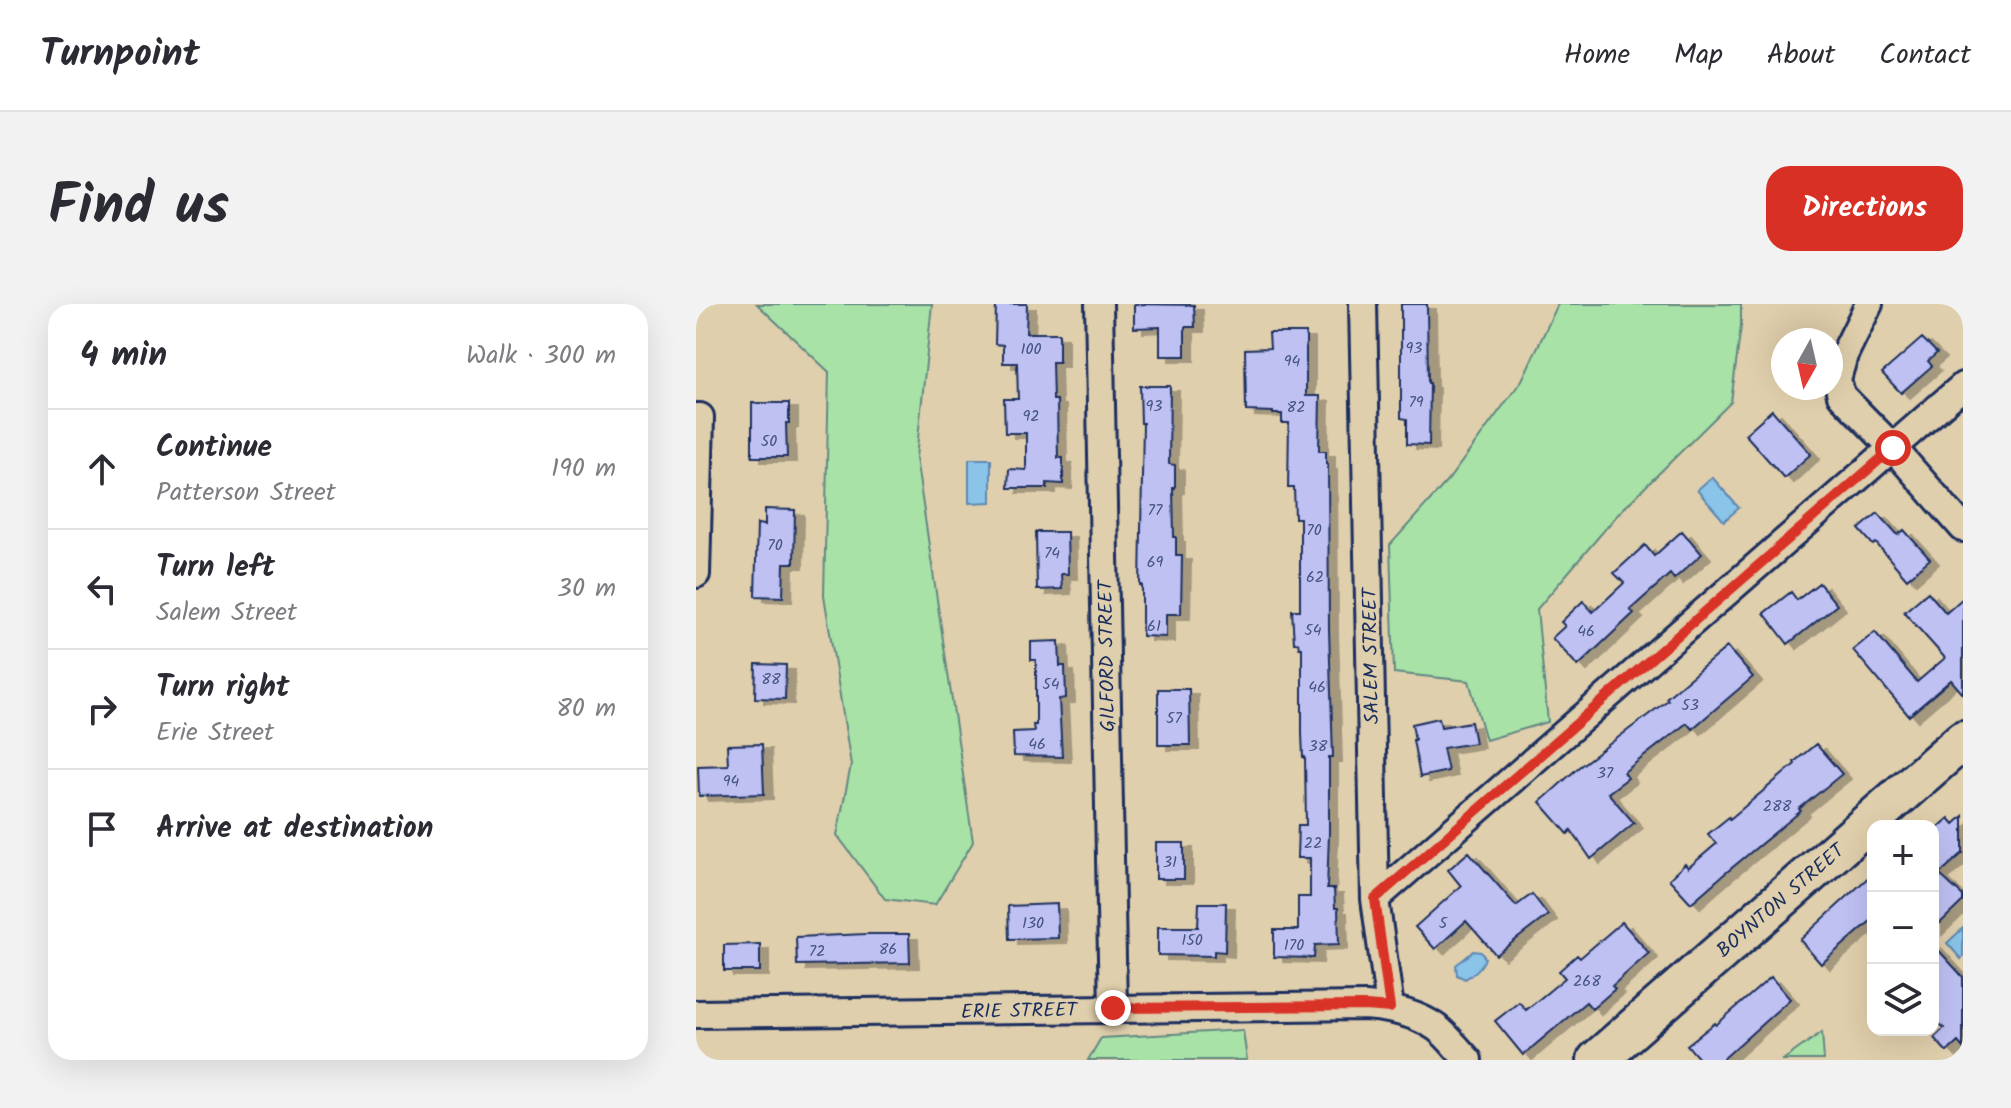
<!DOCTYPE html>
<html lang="en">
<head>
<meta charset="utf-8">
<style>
  :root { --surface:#fff; --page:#f2f2f3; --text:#2b2b33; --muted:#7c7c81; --line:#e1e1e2; --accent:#d93025 }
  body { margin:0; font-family:Kalam,sans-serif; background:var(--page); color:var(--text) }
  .controls { position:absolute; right:24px; bottom:24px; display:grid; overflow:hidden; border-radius:16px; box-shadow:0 8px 32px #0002 }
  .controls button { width:72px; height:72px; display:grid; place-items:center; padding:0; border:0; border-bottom:2px solid var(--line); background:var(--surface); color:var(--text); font:40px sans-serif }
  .compass { position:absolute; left:1075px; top:24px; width:72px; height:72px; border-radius:50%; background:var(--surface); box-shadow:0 8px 32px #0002; rotate:188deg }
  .stop { position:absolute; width:24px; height:24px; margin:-18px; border:6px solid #d93025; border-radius:50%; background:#fff }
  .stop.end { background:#d93025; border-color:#fff; box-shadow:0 2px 8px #0008 }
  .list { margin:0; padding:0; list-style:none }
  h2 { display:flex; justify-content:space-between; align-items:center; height:104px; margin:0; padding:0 32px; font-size:34px }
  h2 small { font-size:26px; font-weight:400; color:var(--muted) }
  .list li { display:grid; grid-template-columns:52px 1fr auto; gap:24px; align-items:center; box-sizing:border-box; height:120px; padding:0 32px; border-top:2px solid var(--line) }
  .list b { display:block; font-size:30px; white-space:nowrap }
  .list p { margin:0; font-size:26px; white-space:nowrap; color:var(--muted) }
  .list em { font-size:26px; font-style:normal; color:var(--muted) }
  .icon { flex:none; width:44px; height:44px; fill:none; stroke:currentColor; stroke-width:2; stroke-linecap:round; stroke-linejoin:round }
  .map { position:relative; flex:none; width:1267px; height:756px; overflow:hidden; border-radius:24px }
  header { display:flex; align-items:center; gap:48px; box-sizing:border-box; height:112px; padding:0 40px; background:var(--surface); border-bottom:2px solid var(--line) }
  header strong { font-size:38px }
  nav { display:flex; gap:44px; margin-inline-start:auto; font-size:28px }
  .intro { display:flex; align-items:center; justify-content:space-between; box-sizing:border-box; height:192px; padding:0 48px }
  h1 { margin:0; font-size:56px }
  .button { padding:20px 36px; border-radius:24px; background:var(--accent); color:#fff; font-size:28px; font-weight:700 }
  main { display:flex; gap:48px; padding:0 48px }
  aside { flex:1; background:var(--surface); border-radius:24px; box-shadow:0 8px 32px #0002 }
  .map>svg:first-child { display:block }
</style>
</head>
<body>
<header>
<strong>Turnpoint</strong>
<nav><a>Home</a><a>Map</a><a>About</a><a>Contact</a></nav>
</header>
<div class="intro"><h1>Find us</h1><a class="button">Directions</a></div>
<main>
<aside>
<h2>4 min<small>Walk · 300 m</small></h2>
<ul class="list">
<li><svg class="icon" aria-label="ahead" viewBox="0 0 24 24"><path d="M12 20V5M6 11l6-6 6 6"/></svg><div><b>Continue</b><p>Patterson Street</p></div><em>190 m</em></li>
<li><svg class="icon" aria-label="left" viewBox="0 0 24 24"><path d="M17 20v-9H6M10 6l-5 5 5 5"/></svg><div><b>Turn left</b><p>Salem Street</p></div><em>30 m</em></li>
<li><svg class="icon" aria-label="right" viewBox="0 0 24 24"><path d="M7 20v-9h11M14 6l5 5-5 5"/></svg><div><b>Turn right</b><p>Erie Street</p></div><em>80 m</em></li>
<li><svg class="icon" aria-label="arrive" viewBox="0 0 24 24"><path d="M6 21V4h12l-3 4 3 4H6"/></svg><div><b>Arrive at destination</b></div></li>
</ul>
</aside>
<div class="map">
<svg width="1267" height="756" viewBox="0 0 1267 756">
  <defs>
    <filter id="shadow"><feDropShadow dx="9" dy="5" stdDeviation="0" flood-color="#0004"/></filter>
  </defs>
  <rect width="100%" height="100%" fill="#e0cfac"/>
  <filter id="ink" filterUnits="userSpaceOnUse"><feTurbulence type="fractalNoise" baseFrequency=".0125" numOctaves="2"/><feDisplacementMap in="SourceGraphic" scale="16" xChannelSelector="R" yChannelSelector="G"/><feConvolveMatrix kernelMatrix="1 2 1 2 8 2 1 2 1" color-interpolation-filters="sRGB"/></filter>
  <g filter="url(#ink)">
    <!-- green -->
    <path fill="#a8e2a7" stroke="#628882" stroke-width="2" d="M 61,0 L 236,0 L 220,154 L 277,538 L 239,601 L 189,595 L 141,531 L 155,461 L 128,291 L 133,68 Z
      M 862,0 L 1045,0 L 1045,22 L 1035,98 L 922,210 L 841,305 L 852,418 L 790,436 L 773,377 L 698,369 L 694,241 L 753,175 L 826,76 Z
      M 547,726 L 551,756 L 392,756 L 405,734 Z
      M 1126,728 L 1128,756 L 1087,756 Z"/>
    <!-- water -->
    <path fill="#8ac4e9" stroke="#5e88b1" stroke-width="2" d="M 273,155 L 295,155 L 295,198 L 273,199 Z
      M 1016,173 L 1043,204 L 1028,217 L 1001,186 Z
      M 1267,624 L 1267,652 L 1265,655 L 1251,639 Z
      M 777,647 L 785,648 L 789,654 C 786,663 777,671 769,675 L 761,671 L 760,661 C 766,656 772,653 777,647 Z"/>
    <!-- building -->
    <path fill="#bfc1f3" stroke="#1b2f5e" stroke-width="2" filter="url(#shadow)" d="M 300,0 L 331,0 L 330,29 L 363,29 L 363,58 L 356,58 L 357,96 L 361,96 L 362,154 L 367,154 L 367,180 L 351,179 L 351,184 L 312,184 L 313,165 L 330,166 L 330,129 L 309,129 L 308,95 L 322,95 L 321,59 L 307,59 L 307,41 L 299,40 Z
      M 438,0 L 498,1 L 499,23 L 489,23 L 489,52 L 464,52 L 464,23 L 438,24 Z
      M 705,0 L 731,0 L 732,79 L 734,79 L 733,141 L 711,140 L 711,115 L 705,114 Z
      M 573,29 L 610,29 L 610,92 L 624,92 L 623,147 L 630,147 L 630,160 L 632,160 L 633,325 L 637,453 L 633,453 L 633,530 L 631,585 L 638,585 L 639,604 L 642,604 L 643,640 L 619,641 L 618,654 L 578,653 L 578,626 L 602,626 L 602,593 L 614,593 L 614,554 L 601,554 L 602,521 L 610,521 L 609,453 L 607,453 L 606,430 L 606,344 L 603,344 L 602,339 L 598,339 L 596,306 L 604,306 L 604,214 L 599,214 L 598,184 L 592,184 L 593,119 L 586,119 L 586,110 L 577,110 L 577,108 L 550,107 L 549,45 L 574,44 Z
      M 1226,34 L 1241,49 L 1232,57 L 1236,62 L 1205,89 L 1186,69 Z
      M 444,82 L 474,82 L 473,160 L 479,161 L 479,184 L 477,184 L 478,233 L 480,233 L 480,251 L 486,251 L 485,310 L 470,310 L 470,333 L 446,332 L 446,281 L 444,281 L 447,119 L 445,119 Z
      M 56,99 L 93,99 L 93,119 L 90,119 L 91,153 L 56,153 Z
      M 1076,106 L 1115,150 L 1088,174 L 1049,130 Z
      M 69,205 L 99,206 L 98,259 L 88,259 L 87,293 L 59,292 L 61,220 L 69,221 Z
      M 1182,209 L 1202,231 L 1208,226 L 1234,255 L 1211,275 L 1180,239 L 1177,241 L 1163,225 Z
      M 986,227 L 1006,250 L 978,275 L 974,270 L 934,306 L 938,309 L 882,362 L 856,334 L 869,322 L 865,318 L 887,297 L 897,308 L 928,279 L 918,269 L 949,241 L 958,252 Z
      M 340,228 L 371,228 L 372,270 L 365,270 L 366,285 L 341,286 Z
      M 1123,279 L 1141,301 L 1092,340 L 1068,309 L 1095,288 L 1101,296 Z
      M 1232,288 L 1250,309 L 1267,294 L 1267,390 L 1255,376 L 1213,412 L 1157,346 L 1179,328 L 1221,378 L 1249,354 L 1208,308 Z
      M 363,337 L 364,362 L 369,362 L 370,394 L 363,395 L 366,453 L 318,452 L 317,428 L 338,427 L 337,421 L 340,421 L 340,356 L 335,356 L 335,338 Z
      M 1031,343 L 1057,373 L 996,425 L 991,419 L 928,468 L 932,474 L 912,489 L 938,519 L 895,555 L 875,526 L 872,530 L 844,498 L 883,463 L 972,396 L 970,394 Z
      M 60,360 L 90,361 L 89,395 L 59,394 Z
      M 462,385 L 493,385 L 494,441 L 462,441 Z
      M 743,414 L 745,423 L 775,418 L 779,439 L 747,444 L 752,467 L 724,473 L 717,436 L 719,436 L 716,420 Z
      M 66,440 L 68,490 L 3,492 L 2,462 L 32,461 L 31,441 Z
      M 1120,440 L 1146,470 L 1103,505 L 1105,507 L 1026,572 L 995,599 L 973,575 L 989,560 L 992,564 L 1020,540 L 1012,530 L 1033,513 L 1034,515 L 1099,460 L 1098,458 Z
      M 1267,512 L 1267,549 L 1243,570 L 1267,592 L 1267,597 L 1237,626 L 1237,528 L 1253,514 L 1258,520 Z
      M 460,539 L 488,539 L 488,575 L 460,575 Z
      M 773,548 L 820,602 L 836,590 L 852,611 L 800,651 L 770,617 L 739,645 L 719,623 L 765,582 L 752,566 Z
      M 1177,569 L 1177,615 L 1125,660 L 1104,636 Z
      M 503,599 L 530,599 L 529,648 L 518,647 L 518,652 L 462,651 L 462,623 L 502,623 Z
      M 361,600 L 362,634 L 313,635 L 312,602 Z
      M 926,618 L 953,649 L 916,682 L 919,685 L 896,705 L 890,698 L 827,751 L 799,717 L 823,698 L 830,706 L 869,674 L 863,667 L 881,651 L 884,654 Z
      M 171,630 L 213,630 L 214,659 L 101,661 L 100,633 Z
      M 64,640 L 64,667 L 28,667 L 28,641 Z
      M 1237,640 L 1267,673 L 1267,744 L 1262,738 L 1251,748 L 1238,734 L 1248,724 L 1237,713 Z
      M 1075,673 L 1094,695 L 1026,756 L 1004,756 L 991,741 L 1019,719 L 1020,721 Z"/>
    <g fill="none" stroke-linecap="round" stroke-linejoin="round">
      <defs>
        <path id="street" d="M 403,0 L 417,704
          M 667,0 L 679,595 L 694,704
          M 1173,0 L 1148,51 L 1141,75 L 1145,91 L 1197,144 L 1267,224
          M 0,113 L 4,113 L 0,270
          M 679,595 L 1267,82
          M 0,710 L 670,702 C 695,704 720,709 741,724 C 752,732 762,746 772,756"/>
        <path id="secondary" d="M 901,756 L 1267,436"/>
      </defs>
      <!-- street casing -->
      <use href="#street" stroke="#1b2f5e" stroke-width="32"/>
      <!-- secondary casing -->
      <use href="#secondary" stroke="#1b2f5e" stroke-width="44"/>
      <!-- street -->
      <use href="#street" stroke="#e0cfac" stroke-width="26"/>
      <!-- secondary -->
      <use href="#secondary" stroke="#e0cfac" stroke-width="38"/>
    </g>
  </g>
  <g fill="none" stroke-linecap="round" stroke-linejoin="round" filter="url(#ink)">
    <!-- route -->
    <path stroke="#d93025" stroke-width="10" d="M 417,704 L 670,702 L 694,704 L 679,595 L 1197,144"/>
  </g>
  <g text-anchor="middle" stroke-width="6" stroke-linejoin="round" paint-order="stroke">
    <!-- number labels -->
    <g font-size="16" fill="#445483">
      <text x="718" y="49">93</text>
      <text x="335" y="50">100</text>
      <text x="596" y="62">94</text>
      <text x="720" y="103">79</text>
      <text x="458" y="107">93</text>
      <text x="600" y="108">82</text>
      <text x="335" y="117">92</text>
      <text x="73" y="142">50</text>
      <text x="459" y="211">77</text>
      <text x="618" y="231">70</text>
      <text x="79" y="246">70</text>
      <text x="356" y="254">74</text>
      <text x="459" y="263">69</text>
      <text x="619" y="278">62</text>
      <text x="458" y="327">61</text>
      <text x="617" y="331">54</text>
      <text x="890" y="332">46</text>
      <text x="75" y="380">88</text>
      <text x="355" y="385">54</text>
      <text x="621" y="388">46</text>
      <text x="994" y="406">53</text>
      <text x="478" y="419">57</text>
      <text x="341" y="445">46</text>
      <text x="622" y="447">38</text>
      <text x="909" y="474">37</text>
      <text x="35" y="482">94</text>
      <text x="1081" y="507">288</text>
      <text x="617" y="544">22</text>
      <text x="474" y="563">31</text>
      <text x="337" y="624">130</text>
      <text x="747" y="624">5</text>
      <text x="496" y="641">150</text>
      <text x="598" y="646">170</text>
      <text x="192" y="650">86</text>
      <text x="121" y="652">72</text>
      <text x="891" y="682">268</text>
    </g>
    <!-- street labels -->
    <g font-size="20" fill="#1b2f5e" stroke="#e0cfac">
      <text transform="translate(410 352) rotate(-91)" y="7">GILFORD STREET</text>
      <text transform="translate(674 352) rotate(-91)" y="7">SALEM STREET</text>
      <text transform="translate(1084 596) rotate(-41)" y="7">BOYNTON STREET</text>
      <text transform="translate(323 706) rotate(-1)" y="7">ERIE STREET</text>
    </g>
  </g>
</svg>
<div class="controls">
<button>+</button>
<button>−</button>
<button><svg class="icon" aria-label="layers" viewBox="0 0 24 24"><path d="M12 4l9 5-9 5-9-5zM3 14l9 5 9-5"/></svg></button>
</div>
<svg class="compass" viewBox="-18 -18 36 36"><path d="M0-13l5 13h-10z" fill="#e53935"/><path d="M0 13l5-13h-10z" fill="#7c7c81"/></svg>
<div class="stop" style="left:1197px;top:144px"></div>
<div class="stop end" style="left:417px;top:704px"></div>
</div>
</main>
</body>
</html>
